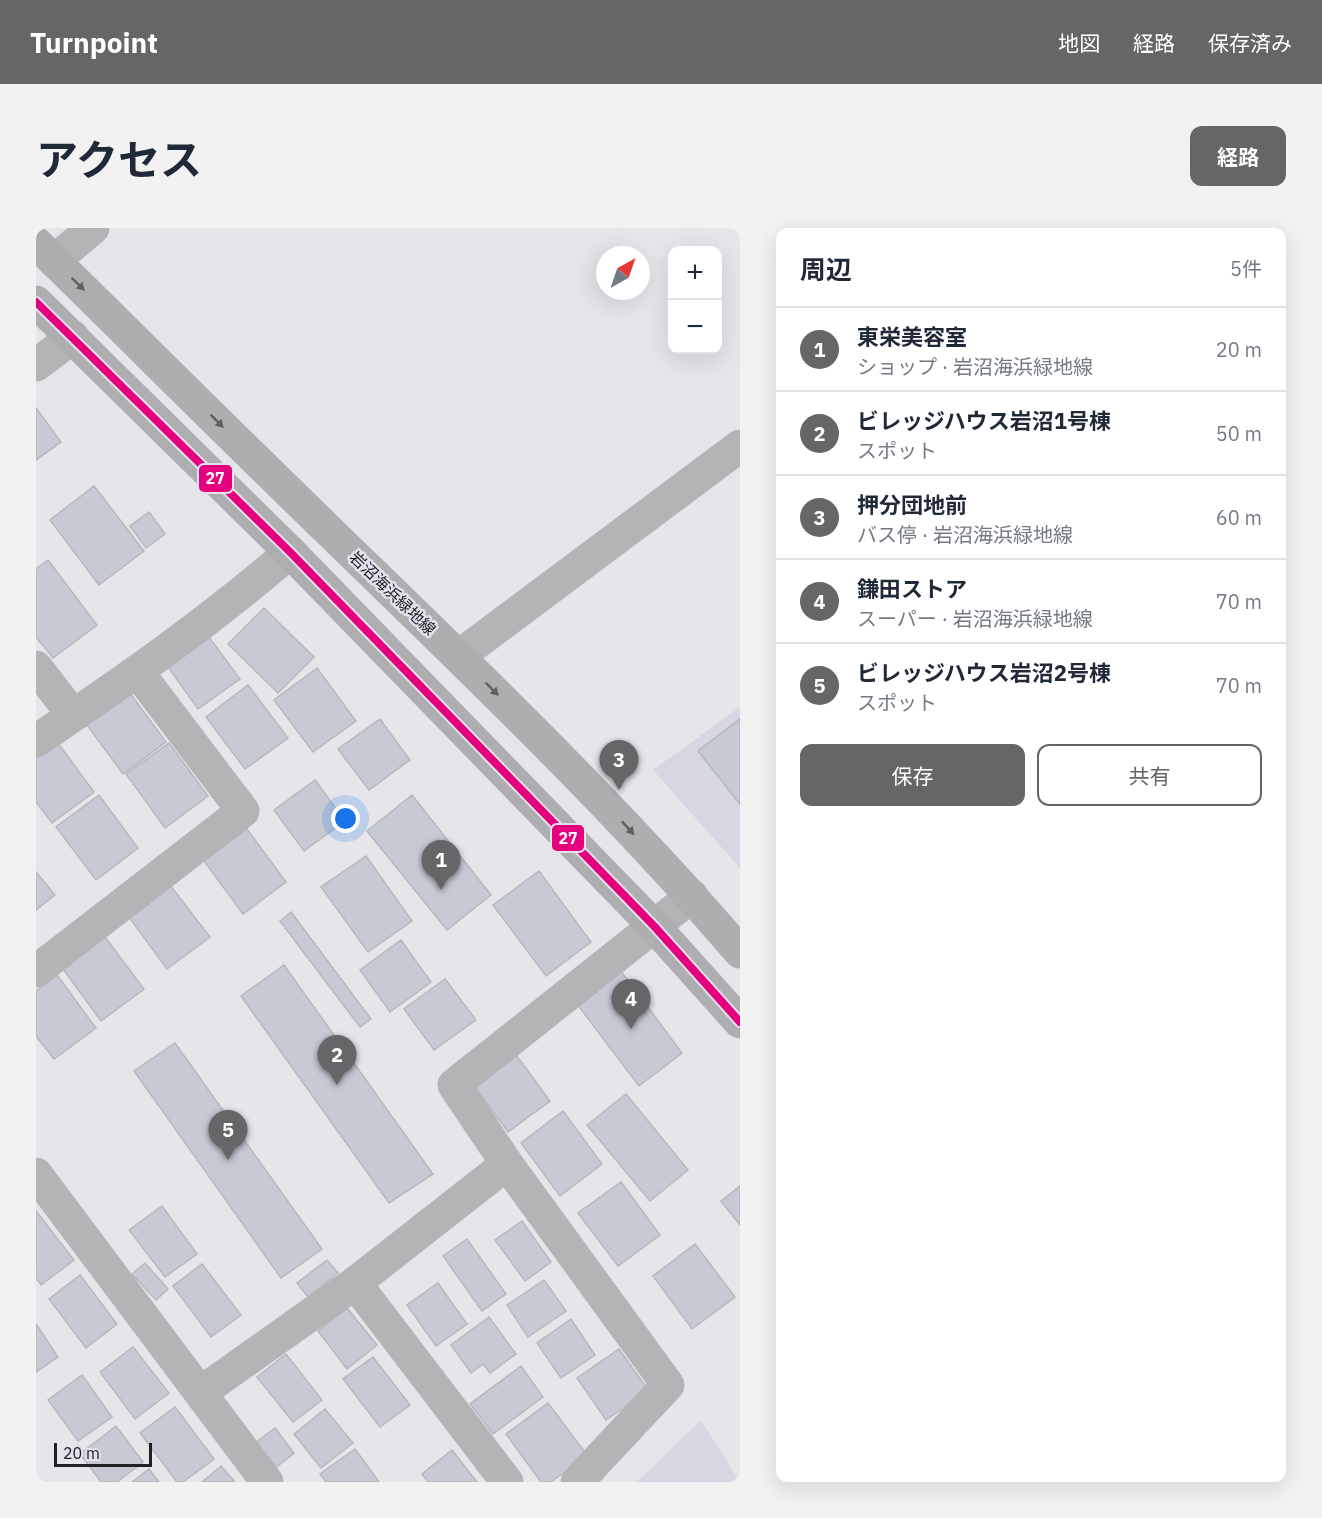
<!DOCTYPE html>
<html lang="ja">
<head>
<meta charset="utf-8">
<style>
  :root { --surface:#fff; --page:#f2f2f3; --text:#1f2937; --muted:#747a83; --line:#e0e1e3; --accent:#666669 }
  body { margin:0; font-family:"IBM Plex Sans","Noto Sans JP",sans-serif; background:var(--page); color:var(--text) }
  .controls { position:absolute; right:18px; top:18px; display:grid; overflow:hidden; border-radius:12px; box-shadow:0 6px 24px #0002 }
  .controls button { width:54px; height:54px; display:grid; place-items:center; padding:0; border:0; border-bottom:2px solid var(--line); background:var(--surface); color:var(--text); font:30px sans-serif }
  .compass { position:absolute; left:560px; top:18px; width:54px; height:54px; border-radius:50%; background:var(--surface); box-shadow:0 6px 24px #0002; rotate:40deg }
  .scale { position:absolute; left:18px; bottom:15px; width:98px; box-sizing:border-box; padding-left:6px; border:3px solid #212124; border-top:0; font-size:16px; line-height:21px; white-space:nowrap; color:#212124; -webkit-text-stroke:4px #e2e2ed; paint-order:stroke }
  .you { position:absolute; left:310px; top:591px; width:21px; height:21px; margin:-15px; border:4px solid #fff; border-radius:50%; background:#1a73e8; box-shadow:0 0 0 9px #1a73e833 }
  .badge { display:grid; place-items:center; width:39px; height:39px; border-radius:50%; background:var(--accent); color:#fff; font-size:20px; font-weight:700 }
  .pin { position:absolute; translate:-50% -50px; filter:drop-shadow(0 2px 3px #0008) }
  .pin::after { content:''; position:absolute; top:32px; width:21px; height:18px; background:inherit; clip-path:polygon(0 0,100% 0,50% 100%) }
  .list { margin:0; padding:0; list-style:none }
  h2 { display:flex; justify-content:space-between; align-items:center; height:78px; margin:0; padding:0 24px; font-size:26px }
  h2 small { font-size:20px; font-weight:400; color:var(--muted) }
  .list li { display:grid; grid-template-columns:39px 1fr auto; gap:18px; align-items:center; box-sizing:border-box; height:84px; padding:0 24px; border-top:2px solid var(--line) }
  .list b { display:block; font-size:22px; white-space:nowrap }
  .list p { margin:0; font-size:20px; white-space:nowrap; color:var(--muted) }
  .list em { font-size:20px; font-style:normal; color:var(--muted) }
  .actions { display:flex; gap:12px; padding:18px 24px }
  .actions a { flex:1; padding:14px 0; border:2px solid var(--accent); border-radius:12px; text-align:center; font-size:21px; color:var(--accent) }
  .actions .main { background:var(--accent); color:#fff }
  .map { position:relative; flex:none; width:704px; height:1254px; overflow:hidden; border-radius:12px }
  header { display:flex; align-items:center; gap:36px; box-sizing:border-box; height:84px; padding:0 30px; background:var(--accent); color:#fff }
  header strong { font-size:28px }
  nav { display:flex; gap:33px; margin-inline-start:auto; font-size:21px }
  .intro { display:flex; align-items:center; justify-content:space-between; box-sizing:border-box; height:144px; padding:0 36px }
  h1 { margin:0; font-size:42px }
  .button { padding:15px 27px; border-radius:12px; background:var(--accent); color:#fff; font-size:21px; font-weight:700 }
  main { display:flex; gap:36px; padding:0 36px }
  aside { flex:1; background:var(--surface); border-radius:12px; box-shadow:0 6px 24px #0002 }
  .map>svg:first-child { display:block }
</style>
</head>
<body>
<header>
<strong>Turnpoint</strong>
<nav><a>地図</a><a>経路</a><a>保存済み</a></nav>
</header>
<div class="intro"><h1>アクセス</h1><a class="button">経路</a></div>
<main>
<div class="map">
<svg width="704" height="1254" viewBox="0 0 704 1254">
  <rect width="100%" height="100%" fill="#e5e5ea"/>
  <!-- built -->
  <path fill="#d7d7e3" d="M 704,479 L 704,640 L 617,542 Z
    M 665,1192 L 704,1254 L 601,1254 Z"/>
  <!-- building -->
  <path fill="#c7cad5" stroke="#b7b8bc" stroke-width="1.5" d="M 0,180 L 25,214 L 0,232 Z
    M 58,258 L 108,323 L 63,357 L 14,292 Z
    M 113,284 L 129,306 L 110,320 L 94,298 Z
    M 12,332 L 61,397 L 17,430 L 0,409 L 0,341 Z
    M 228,380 L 278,429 L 242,465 L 192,416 Z
    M 173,409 L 204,451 L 162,481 L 132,439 Z
    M 281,440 L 320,493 L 277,524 L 238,472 Z
    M 212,457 L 252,510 L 209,541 L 170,489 Z
    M 91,461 L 130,514 L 87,546 L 48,493 Z
    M 344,491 L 374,532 L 333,562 L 302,521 Z
    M 704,491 L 704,576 L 662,523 Z
    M 19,511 L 58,564 L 16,595 L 0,574 L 0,525 Z
    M 133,515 L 172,568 L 129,600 L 90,546 Z
    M 279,552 L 309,593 L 268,623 L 238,582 Z
    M 63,567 L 102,620 L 60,652 L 20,599 Z
    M 376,567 L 455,667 L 411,702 L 331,603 Z
    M 211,601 L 250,654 L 207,686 L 168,633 Z
    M 330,628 L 376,693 L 332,724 L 285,659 Z
    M 503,643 L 555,714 L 510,748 L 457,677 Z
    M 0,644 L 19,667 L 0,682 Z
    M 134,657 L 174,709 L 131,741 L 92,688 Z
    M 255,684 L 335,791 L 324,799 L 244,693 Z
    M 69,709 L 108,761 L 65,793 L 27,741 Z
    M 365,712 L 395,754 L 354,784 L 324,742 Z
    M 248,737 L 397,946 L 353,975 L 205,768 Z
    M 585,743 L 646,825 L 603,858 L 541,776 Z
    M 21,747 L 60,800 L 18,831 L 0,808 L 0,763 Z
    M 409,751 L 440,792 L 398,822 L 368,781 Z
    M 139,815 L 286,1021 L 245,1050 L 98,843 Z
    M 475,820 L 514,873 L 472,904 L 433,851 Z
    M 590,866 L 652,942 L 614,973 L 551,897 Z
    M 527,883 L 566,936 L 524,968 L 485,915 Z
    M 585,954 L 624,1007 L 582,1038 L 542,985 Z
    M 704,958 L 704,997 L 685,973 Z
    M 126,978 L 161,1026 L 129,1049 L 93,1002 Z
    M 0,983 L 38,1032 L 5,1057 L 0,1050 Z
    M 486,993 L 515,1034 L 489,1053 L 459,1012 Z
    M 431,1011 L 470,1066 L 446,1083 L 407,1028 Z
    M 659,1016 L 699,1069 L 656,1101 L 617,1048 Z
    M 291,1032 L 302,1045 L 272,1069 L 261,1055 Z
    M 109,1035 L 132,1061 L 120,1072 L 96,1046 Z
    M 166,1036 L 205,1087 L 175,1109 L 137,1058 Z
    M 44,1047 L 81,1096 L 50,1120 L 13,1071 Z
    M 508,1052 L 530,1083 L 492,1109 L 471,1077 Z
    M 402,1055 L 431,1096 L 400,1118 L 371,1077 Z
    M 311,1080 L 341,1117 L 311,1141 L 282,1103 Z
    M 453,1089 L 480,1126 L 454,1145 L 447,1136 L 435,1145 L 415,1117 Z
    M 535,1091 L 559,1127 L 525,1150 L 501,1115 Z
    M 0,1096 L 22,1129 L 0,1144 Z
    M 97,1119 L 133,1165 L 99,1191 L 64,1144 Z
    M 583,1121 L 613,1163 L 570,1192 L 541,1150 Z
    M 250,1126 L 286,1172 L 257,1194 L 221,1149 Z
    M 337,1129 L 374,1177 L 344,1199 L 307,1151 Z
    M 485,1138 L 507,1169 L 457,1206 L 434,1176 Z
    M 46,1147 L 76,1189 L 42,1213 L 12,1172 Z
    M 512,1175 L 551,1227 L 515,1254 L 505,1254 L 470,1206 Z
    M 139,1179 L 178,1231 L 147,1254 L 141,1254 L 104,1205 Z
    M 289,1181 L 317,1215 L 285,1240 L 258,1206 Z
    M 80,1198 L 107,1234 L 81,1254 L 65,1254 L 44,1226 Z
    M 239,1200 L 258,1225 L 238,1241 L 218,1216 Z
    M 319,1221 L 343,1254 L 290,1254 L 284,1246 Z
    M 416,1222 L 441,1254 L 392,1254 L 386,1246 Z
    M 185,1238 L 199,1254 L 166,1254 Z
    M 113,1241 L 123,1254 L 96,1254 Z"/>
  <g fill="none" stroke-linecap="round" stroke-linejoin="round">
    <!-- minor -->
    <path stroke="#b4b3b5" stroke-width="33" d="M 18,33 L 57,0
      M 0,137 L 37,109
      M 423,428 L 704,218
      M 0,439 L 37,487
      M 0,513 C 87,454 175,393 254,324
      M 0,743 L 207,583 L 101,443
      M 471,936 L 319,1055 L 471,1254
      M 0,946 L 231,1254
      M 164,1165 L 319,1055
      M 541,1254 L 632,1157 L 471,936 L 418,857 L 656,668"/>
    <!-- major -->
    <path stroke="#aeadaf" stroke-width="33" d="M 0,15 C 97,110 193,206 290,300 C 432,438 575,574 704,724
      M 0,74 L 254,324 L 618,698 L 704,794"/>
    <defs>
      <path id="bus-1" d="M 0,74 L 254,324 L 618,698 L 704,794"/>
    </defs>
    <!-- bus-1 casing -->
    <use href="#bus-1" stroke="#e2e2ed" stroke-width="12"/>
    <!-- bus-1 -->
    <use href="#bus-1" stroke="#e5007d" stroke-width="8"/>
  </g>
  <!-- one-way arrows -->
  <defs><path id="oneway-solid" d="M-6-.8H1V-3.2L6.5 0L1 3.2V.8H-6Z" transform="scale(1.5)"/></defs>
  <g fill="#606063">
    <use href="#oneway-solid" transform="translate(42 56) rotate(44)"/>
    <use href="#oneway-solid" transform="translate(181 193) rotate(45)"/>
    <use href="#oneway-solid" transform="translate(456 461) rotate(45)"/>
    <use href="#oneway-solid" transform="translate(592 600) rotate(47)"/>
  </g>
  <g text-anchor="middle" stroke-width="5" stroke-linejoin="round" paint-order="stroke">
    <!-- street labels -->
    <g font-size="16" fill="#212124" stroke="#e2e2ed">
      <text transform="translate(357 365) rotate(44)" y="6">岩沼海浜緑地線</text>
    </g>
  </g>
  <g stroke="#e2e2ed" stroke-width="2">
    <rect x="162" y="236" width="35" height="29" rx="6" fill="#e5007d"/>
    <rect x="515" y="596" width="34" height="28" rx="6" fill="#e5007d"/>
  </g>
  <g font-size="16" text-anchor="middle" font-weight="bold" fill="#fff">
    <text x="179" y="256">27</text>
    <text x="532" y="616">27</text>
  </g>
</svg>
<div class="controls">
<button>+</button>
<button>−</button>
</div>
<svg class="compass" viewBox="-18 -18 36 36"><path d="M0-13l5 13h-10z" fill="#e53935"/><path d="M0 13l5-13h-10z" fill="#747a83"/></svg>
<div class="scale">20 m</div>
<div class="you"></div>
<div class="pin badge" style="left:405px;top:662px">1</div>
<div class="pin badge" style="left:301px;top:857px">2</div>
<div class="pin badge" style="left:583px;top:562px">3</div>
<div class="pin badge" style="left:595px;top:801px">4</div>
<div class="pin badge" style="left:192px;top:932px">5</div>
</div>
<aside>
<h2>周辺<small>5件</small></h2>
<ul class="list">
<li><span class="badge">1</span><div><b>東栄美容室</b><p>ショップ · 岩沼海浜緑地線</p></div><em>20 m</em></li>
<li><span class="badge">2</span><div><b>ビレッジハウス岩沼1号棟</b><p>スポット</p></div><em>50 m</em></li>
<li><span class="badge">3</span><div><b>押分団地前</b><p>バス停 · 岩沼海浜緑地線</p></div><em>60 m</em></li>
<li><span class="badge">4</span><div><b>鎌田ストア</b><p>スーパー · 岩沼海浜緑地線</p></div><em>70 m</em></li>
<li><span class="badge">5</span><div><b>ビレッジハウス岩沼2号棟</b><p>スポット</p></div><em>70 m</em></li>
</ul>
<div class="actions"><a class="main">保存</a><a>共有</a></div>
</aside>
</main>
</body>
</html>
